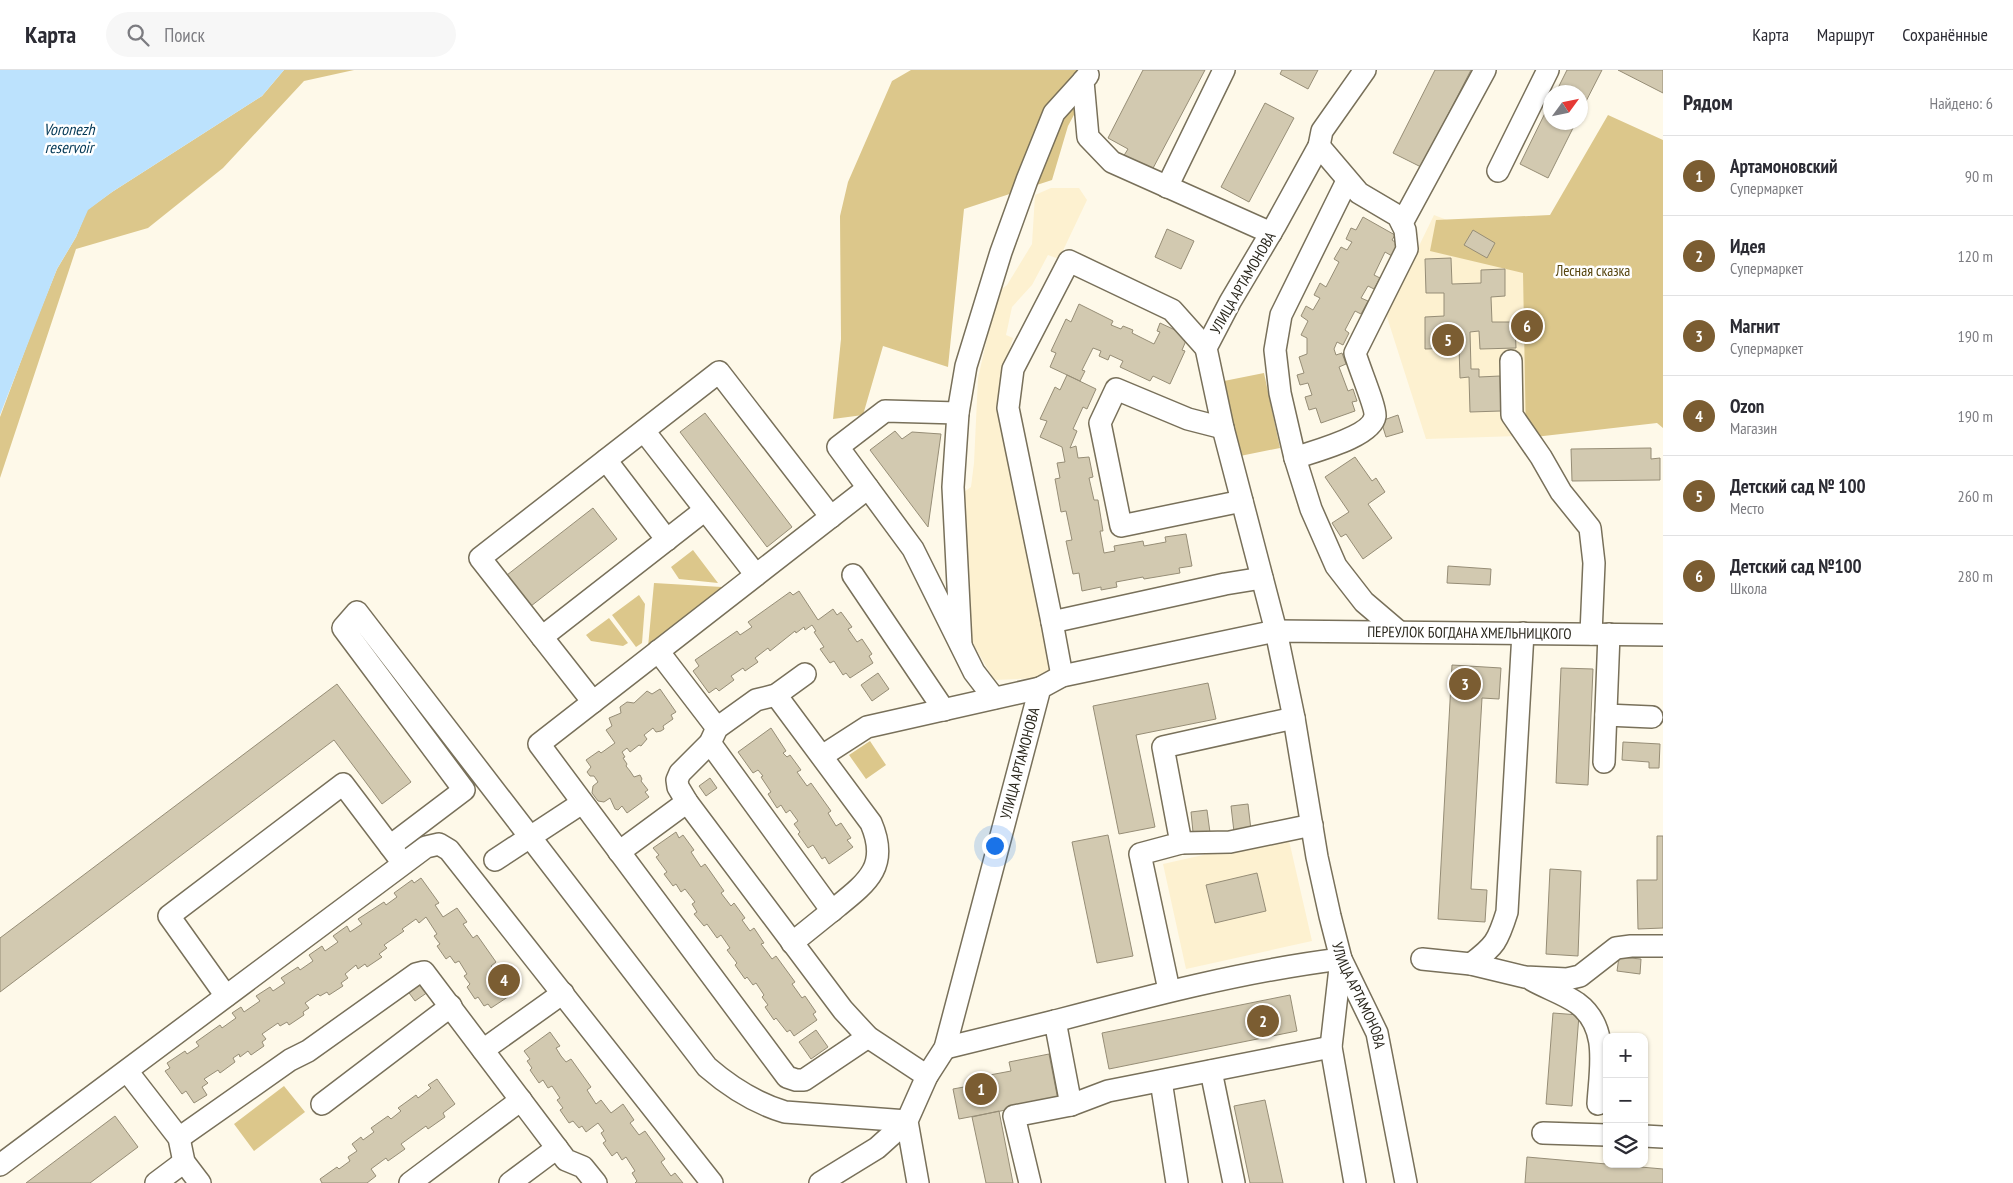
<!DOCTYPE html>
<html lang="ru">
<head>
<meta charset="utf-8">
<style>
  :root { --surface:#fff; --page:#f7f7f7; --text:#2b2b33; --muted:#7c7c81; --line:#e1e1e2; --accent:#7b5d32 }
  body { margin:0; font-family:"PT Sans Narrow",sans-serif; background:var(--page); color:var(--text) }
  .controls { position:absolute; right:15px; bottom:15px; display:grid; overflow:hidden; border-radius:10px; box-shadow:0 1px 4px #0004 }
  .controls button { width:45px; height:45px; display:grid; place-items:center; padding:0; border:0; border-bottom:1px solid var(--line); background:var(--surface); color:var(--text); font:25px sans-serif }
  .compass { position:absolute; left:1543px; top:15px; width:45px; height:45px; border-radius:50%; background:var(--surface); box-shadow:0 1px 4px #0004; rotate:57deg }
  .you { position:absolute; left:994px; top:775px; width:18px; height:18px; margin:-12px; border:4px solid #fff; border-radius:50%; background:#1a73e8; box-shadow:0 0 0 8px #1a73e833 }
  .badge { display:grid; place-items:center; width:32px; height:32px; border-radius:50%; background:var(--accent); color:#fff; font-size:16px; font-weight:700 }
  .pin { position:absolute; translate:-50% -50%; border:2px solid #fff; box-shadow:0 1px 5px #0006 }
  .list { margin:0; padding:0; list-style:none }
  h2 { display:flex; justify-content:space-between; align-items:center; height:65px; margin:0; padding:0 20px; font-size:21px }
  h2 small { font-size:16px; font-weight:400; color:var(--muted) }
  .list li { display:grid; grid-template-columns:32px 1fr auto; gap:15px; align-items:center; box-sizing:border-box; height:80px; padding:0 20px; border-top:1px solid var(--line) }
  .list b { display:block; font-size:19px; white-space:nowrap }
  .list p { margin:0; font-size:16px; white-space:nowrap; color:var(--muted) }
  .list em { font-size:16px; font-style:normal; color:var(--muted) }
  .icon { flex:none; width:28px; height:28px; fill:none; stroke:currentColor; stroke-width:2; stroke-linecap:round; stroke-linejoin:round }
  .map { position:relative; flex:none; width:1663px; height:1113px; overflow:hidden }
  header { display:flex; align-items:center; gap:30px; box-sizing:border-box; height:70px; padding:0 25px; background:var(--surface); border-bottom:1px solid var(--line) }
  header strong { font-size:24px }
  nav { display:flex; gap:28px; margin-inline-start:auto; font-size:18px }
  .search { width:350px; height:45px; background:var(--page); display:flex; align-items:center; gap:12px; box-sizing:border-box; padding:0 18px; border-radius:28px; color:var(--muted); font-size:19px }
  main { display:flex }
  aside { flex:1; background:var(--surface) }
  .map>svg:first-child { display:block }
</style>
</head>
<body>
<header>
<strong>Карта</strong>
<div class="search"><svg class="icon" aria-label="search" viewBox="0 0 24 24"><circle cx="10" cy="10" r="6"/><path d="M15 15l6 6"/></svg>Поиск</div>
<nav><a>Карта</a><a>Маршрут</a><a>Сохранённые</a></nav>
</header>
<main>
<div class="map">
<svg width="1663" height="1113" viewBox="0 0 1663 1113">
  <rect width="100%" height="100%" fill="#fef9e9"/>
  <!-- built -->
  <path fill="#fdf1d0" d="M 1051,118 L 1079,118 L 1087,130 L 1059,189 L 1048,185 L 1032,215 L 1012,237 L 1006,265 L 1013,268 L 1002,305 L 1055,601 L 1041,608 L 994,610 L 964,558 L 958,426 L 971,417 L 974,393 L 978,308 L 991,251 L 990,235 L 999,221 L 1007,215 L 1032,174 L 1035,125 Z
    M 1434,145 L 1473,160 L 1663,208 L 1518,366 L 1426,369 L 1386,244 Z
    M 1288,766 L 1312,871 L 1186,899 L 1163,794 Z"/>
  <!-- green -->
  <path fill="#dcc78b" d="M 284,0 L 354,0 L 304,11 L 223,98 L 148,158 L 76,179 L 0,408 L 0,347 L 34,256 L 57,199 L 76,167 L 87,140 L 112,122 L 262,26 Z
    M 911,0 L 1098,0 L 1068,56 L 1052,110 L 964,139 L 948,297 L 883,276 L 863,345 L 833,349 L 841,269 L 840,146 L 848,112 L 892,11 Z
    M 1608,45 L 1663,70 L 1663,358 L 1657,353 L 1526,368 L 1523,203 L 1430,181 L 1436,150 L 1550,145 Z
    M 1264,303 L 1280,378 L 1240,386 L 1224,311 Z
    M 693,480 L 718,513 L 679,509 L 671,497 Z
    M 654,513 L 722,517 L 726,523 L 648,577 Z
    M 639,525 L 645,534 L 642,573 L 636,577 L 612,545 Z
    M 609,548 L 628,573 L 623,576 L 591,571 L 586,565 Z
    M 870,671 L 886,695 L 866,709 L 849,685 Z
    M 284,1016 L 305,1042 L 254,1081 L 234,1054 Z"/>
  <!-- water -->
  <path fill="#bce2fd" d="M 0,0 L 284,0 L 262,26 L 112,122 L 88,140 L 76,167 L 57,199 L 0,345 Z"/>
  <!-- building -->
  <path fill="#d2c9b0" stroke="#968d76" d="M 1143,0 L 1205,0 L 1151,102 L 1123,87 L 1128,79 L 1108,68 Z
    M 1282,0 L 1318,0 L 1308,19 L 1280,4 Z
    M 1435,0 L 1471,0 L 1421,97 L 1393,83 Z
    M 1567,0 L 1602,0 L 1580,43 L 1580,22 L 1556,22 Z
    M 1618,0 L 1663,0 L 1663,23 Z
    M 1265,33 L 1294,48 L 1249,132 L 1221,117 Z
    M 1550,33 L 1550,52 L 1576,52 L 1548,108 L 1520,94 Z
    M 1363,147 L 1395,165 L 1392,170 L 1398,174 L 1392,186 L 1385,182 L 1374,205 L 1380,208 L 1374,219 L 1368,216 L 1361,228 L 1368,231 L 1361,244 L 1355,241 L 1345,260 L 1349,263 L 1343,275 L 1337,272 L 1334,279 L 1336,285 L 1342,283 L 1346,294 L 1339,297 L 1348,321 L 1353,319 L 1357,331 L 1352,332 L 1355,341 L 1321,353 L 1316,338 L 1309,340 L 1305,327 L 1312,325 L 1308,313 L 1300,315 L 1297,305 L 1304,303 L 1299,287 L 1307,284 L 1307,268 L 1301,265 L 1308,251 L 1301,246 L 1306,236 L 1313,240 L 1320,228 L 1314,225 L 1320,213 L 1326,217 L 1339,192 L 1334,189 L 1341,177 L 1347,180 L 1352,172 L 1346,169 L 1351,158 L 1356,160 Z
    M 1167,159 L 1194,171 L 1181,199 L 1155,187 Z
    M 1473,160 L 1495,173 L 1487,188 L 1464,175 Z
    M 1451,188 L 1452,214 L 1481,213 L 1481,200 L 1505,199 L 1505,226 L 1491,227 L 1492,252 L 1515,252 L 1516,278 L 1480,279 L 1479,261 L 1470,262 L 1471,299 L 1479,299 L 1479,307 L 1500,306 L 1501,341 L 1470,342 L 1469,307 L 1460,308 L 1459,278 L 1425,279 L 1425,247 L 1444,246 L 1444,223 L 1426,223 L 1425,189 Z
    M 1079,234 L 1113,251 L 1111,255 L 1121,259 L 1123,256 L 1133,260 L 1132,263 L 1154,274 L 1160,262 L 1157,261 L 1160,253 L 1188,266 L 1182,280 L 1185,281 L 1170,314 L 1153,306 L 1150,311 L 1120,297 L 1123,291 L 1110,285 L 1108,290 L 1099,286 L 1101,281 L 1093,278 L 1082,300 L 1085,301 L 1080,311 L 1050,297 L 1056,283 L 1051,281 L 1066,249 L 1071,252 Z
    M 1067,305 L 1096,319 L 1087,339 L 1083,337 L 1073,359 L 1077,361 L 1070,378 L 1076,376 L 1078,388 L 1089,387 L 1093,407 L 1089,408 L 1094,430 L 1098,430 L 1103,461 L 1100,461 L 1104,483 L 1115,481 L 1114,476 L 1143,471 L 1144,476 L 1166,472 L 1165,467 L 1186,464 L 1192,496 L 1179,498 L 1180,503 L 1144,509 L 1143,507 L 1116,512 L 1117,517 L 1101,520 L 1101,517 L 1082,521 L 1079,503 L 1073,504 L 1066,471 L 1072,470 L 1066,441 L 1061,442 L 1055,409 L 1060,408 L 1057,393 L 1065,392 L 1062,377 L 1040,367 L 1047,351 L 1040,349 L 1055,317 L 1060,320 Z
    M 705,343 L 792,457 L 767,477 L 680,362 Z
    M 1398,345 L 1403,362 L 1386,367 L 1381,351 Z
    M 895,361 L 902,369 L 912,362 L 941,364 L 928,457 L 870,380 Z
    M 1651,378 L 1651,389 L 1660,388 L 1660,410 L 1572,411 L 1571,379 Z
    M 1355,387 L 1372,411 L 1376,408 L 1385,422 L 1368,434 L 1392,468 L 1363,489 L 1346,464 L 1341,467 L 1332,453 L 1349,442 L 1325,407 Z
    M 593,438 L 617,469 L 531,536 L 507,505 Z
    M 1448,496 L 1491,499 L 1490,515 L 1447,513 Z
    M 799,521 L 818,550 L 833,539 L 837,545 L 841,542 L 852,557 L 848,559 L 857,572 L 862,569 L 872,584 L 869,586 L 873,593 L 850,608 L 846,603 L 843,605 L 834,591 L 830,593 L 820,579 L 824,577 L 814,562 L 816,561 L 812,555 L 805,560 L 804,557 L 796,563 L 795,561 L 770,581 L 768,578 L 755,588 L 758,592 L 745,601 L 743,598 L 731,606 L 734,610 L 719,621 L 716,618 L 709,623 L 693,601 L 699,596 L 695,590 L 737,561 L 740,565 L 752,557 L 748,552 L 790,522 L 793,525 Z
    M 1452,595 L 1501,598 L 1499,629 L 1482,628 L 1471,819 L 1487,820 L 1485,852 L 1438,849 Z
    M 1561,598 L 1593,599 L 1588,715 L 1556,713 Z
    M 878,603 L 889,619 L 872,631 L 861,615 Z
    M 1208,613 L 1216,649 L 1136,665 L 1155,757 L 1119,764 L 1093,636 Z
    M 337,614 L 411,712 L 382,734 L 334,670 L 0,922 L 0,868 Z
    M 660,619 L 676,642 L 671,645 L 673,649 L 663,656 L 664,659 L 661,661 L 656,662 L 653,658 L 644,665 L 647,669 L 641,676 L 639,675 L 630,682 L 627,678 L 622,682 L 625,687 L 623,688 L 627,694 L 626,696 L 630,701 L 634,707 L 640,705 L 642,709 L 641,711 L 648,720 L 645,722 L 649,727 L 627,743 L 622,736 L 618,740 L 615,739 L 610,728 L 604,732 L 598,731 L 592,723 L 593,716 L 598,712 L 594,706 L 590,706 L 587,702 L 591,697 L 586,690 L 599,681 L 601,683 L 615,673 L 606,660 L 612,656 L 609,648 L 621,643 L 620,637 L 627,632 L 634,633 L 647,621 L 652,624 Z
    M 771,658 L 786,681 L 783,683 L 787,687 L 790,685 L 801,700 L 797,702 L 807,716 L 811,713 L 831,741 L 828,743 L 836,756 L 841,753 L 851,768 L 847,770 L 853,777 L 829,794 L 825,787 L 822,789 L 813,775 L 808,778 L 798,764 L 800,762 L 794,754 L 798,751 L 790,740 L 786,743 L 781,735 L 777,738 L 768,724 L 771,722 L 761,707 L 763,706 L 758,700 L 753,703 L 738,682 Z
    M 1623,672 L 1660,674 L 1659,698 L 1649,698 L 1649,692 L 1622,690 Z
    M 710,708 L 717,718 L 706,726 L 699,716 Z
    M 1248,734 L 1251,760 L 1234,762 L 1231,736 Z
    M 1207,740 L 1211,770 L 1194,772 L 1191,742 Z
    M 676,762 L 679,768 L 683,765 L 694,780 L 691,782 L 701,797 L 705,794 L 724,821 L 721,823 L 731,836 L 734,833 L 745,848 L 742,850 L 750,861 L 754,858 L 764,873 L 761,874 L 767,882 L 772,889 L 776,886 L 795,912 L 792,914 L 802,928 L 805,926 L 816,942 L 813,944 L 817,950 L 794,966 L 790,960 L 787,962 L 776,948 L 774,950 L 765,937 L 768,935 L 762,927 L 764,925 L 756,913 L 753,915 L 747,907 L 745,909 L 735,895 L 737,893 L 727,880 L 730,878 L 721,865 L 717,868 L 707,854 L 704,856 L 694,844 L 697,842 L 692,834 L 695,832 L 685,819 L 681,822 L 676,814 L 673,816 L 664,804 L 667,802 L 656,787 L 659,785 L 653,778 Z
    M 1108,765 L 1133,886 L 1097,893 L 1072,772 Z
    M 1657,766 L 1663,766 L 1663,858 L 1638,859 L 1637,810 L 1657,810 Z
    M 1550,799 L 1581,801 L 1578,886 L 1546,884 Z
    M 1257,803 L 1266,841 L 1215,853 L 1206,815 Z
    M 421,808 L 439,833 L 435,835 L 443,847 L 457,838 L 467,852 L 463,854 L 473,868 L 477,865 L 496,892 L 491,896 L 499,907 L 505,903 L 517,921 L 491,938 L 488,934 L 484,936 L 478,927 L 475,929 L 467,917 L 470,914 L 464,906 L 467,904 L 459,891 L 455,893 L 450,886 L 446,889 L 437,876 L 440,874 L 434,866 L 437,864 L 426,847 L 419,853 L 416,849 L 402,859 L 404,861 L 384,875 L 387,878 L 379,884 L 382,887 L 367,897 L 365,894 L 358,899 L 356,895 L 345,904 L 348,908 L 341,913 L 343,916 L 329,925 L 327,922 L 320,926 L 318,924 L 305,933 L 309,938 L 303,942 L 304,945 L 289,955 L 287,952 L 280,956 L 278,953 L 262,964 L 266,969 L 262,972 L 264,976 L 251,985 L 248,981 L 240,987 L 239,984 L 233,988 L 235,992 L 220,1003 L 218,1000 L 204,1009 L 208,1013 L 202,1017 L 207,1025 L 194,1033 L 186,1021 L 182,1024 L 165,1001 L 170,998 L 167,993 L 185,981 L 187,984 L 199,976 L 196,972 L 220,955 L 222,958 L 236,948 L 232,943 L 241,937 L 244,942 L 260,931 L 256,926 L 270,917 L 273,921 L 285,913 L 281,908 L 298,897 L 300,900 L 313,891 L 309,885 L 322,876 L 325,881 L 338,872 L 333,866 L 347,856 L 350,862 L 362,854 L 358,849 L 384,832 L 386,835 L 397,827 L 394,823 L 412,810 L 414,813 Z
    M 1619,887 L 1641,889 L 1640,904 L 1617,901 Z
    M 421,911 L 428,922 L 415,931 L 407,920 Z
    M 1290,925 L 1297,961 L 1109,999 L 1102,963 Z
    M 1553,943 L 1579,945 L 1572,1036 L 1546,1034 Z
    M 816,960 L 828,977 L 811,989 L 799,972 Z
    M 550,962 L 560,976 L 556,978 L 561,986 L 566,992 L 571,989 L 591,1017 L 587,1020 L 596,1034 L 601,1030 L 611,1043 L 623,1034 L 634,1050 L 630,1053 L 639,1065 L 645,1061 L 665,1089 L 661,1092 L 671,1106 L 675,1103 L 683,1113 L 635,1113 L 637,1111 L 632,1103 L 635,1101 L 626,1087 L 622,1090 L 617,1082 L 612,1086 L 603,1073 L 606,1071 L 601,1063 L 604,1061 L 598,1053 L 586,1062 L 582,1056 L 579,1058 L 573,1051 L 569,1053 L 560,1040 L 563,1038 L 557,1030 L 560,1028 L 552,1016 L 548,1018 L 543,1010 L 539,1013 L 530,1000 L 532,998 L 527,991 L 530,989 L 524,981 Z
    M 1049,984 L 1058,1030 L 959,1049 L 953,1019 L 980,1014 L 979,1007 L 1011,1001 L 1009,992 Z
    M 437,1009 L 455,1034 L 443,1043 L 445,1047 L 428,1059 L 426,1056 L 401,1074 L 405,1079 L 388,1091 L 386,1088 L 371,1099 L 376,1106 L 367,1113 L 322,1113 L 320,1109 L 337,1097 L 339,1099 L 350,1091 L 348,1087 L 357,1081 L 352,1074 L 361,1067 L 363,1070 L 374,1062 L 371,1058 L 388,1046 L 391,1049 L 401,1041 L 398,1038 L 416,1025 L 418,1028 L 431,1018 L 428,1015 Z
    M 1265,1030 L 1283,1113 L 1250,1113 L 1234,1036 Z
    M 999,1041 L 1013,1113 L 986,1113 L 972,1047 Z
    M 115,1046 L 138,1077 L 90,1113 L 26,1113 Z
    M 1527,1087 L 1663,1099 L 1663,1113 L 1525,1113 Z"/>
  <g fill="none" stroke-linecap="round" stroke-linejoin="round">
    <defs>
      <g id="minor">
        <path id="s1" d="M 1365,0 L 1322,61 L 1319,76 L 1275,156 L 1230,232 L 1206,278 L 1223,358 L 1276,561 L 1294,648 L 1317,787 L 1330,846 L 1341,889 L 1377,963 L 1406,1113"/>
        <path d="M 1088,5 L 1083,11 L 1088,67 L 1112,92 L 1271,163"/>
        <path d="M 1498,101 L 1548,0"/>
        <path d="M 1347,111 L 1281,245 L 1275,280 L 1280,323 L 1295,388 L 1311,439 L 1336,496 L 1364,532 L 1398,561"/>
        <path d="M 1167,117 L 1224,0"/>
        <path d="M 1402,153 L 1485,0"/>
        <path d="M 1511,291 L 1512,345 L 1541,387 L 1561,422 L 1590,458 L 1594,493 L 1591,564"/>
        <path d="M 958,343 L 885,341 L 838,377 L 913,479 L 974,602 L 994,628"/>
        <path d="M 1223,358 L 1188,349 L 1116,319 L 1100,353 L 1121,456 L 1242,431"/>
        <path d="M 644,361 L 756,505"/>
        <path d="M 1295,388 C 1314,381 1372,367 1375,346 C 1376,337 1358,295 1355,283 L 1407,179 L 1405,160 L 1398,146 L 1359,123 L 1319,76"/>
        <path d="M 606,390 L 667,470"/>
        <path d="M 853,505 L 944,640"/>
        <path d="M 1052,552 L 1225,514 L 1262,508"/>
        <path d="M 542,567 L 705,440"/>
        <path d="M 961,575 L 953,417 L 958,343 L 966,296 L 1001,182 L 1027,110 L 1054,43 L 1083,11"/>
        <path d="M 658,581 L 717,658"/>
        <path d="M 805,604 L 776,625 L 756,630 L 717,658 L 710,673 L 680,703 L 677,710 L 678,717 L 687,732 L 843,940 L 868,967 L 927,1006"/>
        <path d="M 1062,606 L 1052,552 L 1008,338 L 1013,299 L 1069,191 L 1172,240 L 1206,278"/>
        <path d="M 776,625 L 871,753 C 889,795 869,811 838,836 C 823,848 808,860 792,873"/>
        <path d="M 593,632 L 480,488 L 719,302 L 831,447"/>
        <path d="M 1606,645 L 1652,647"/>
        <path d="M 710,673 L 832,841"/>
        <path d="M 822,686 L 867,657 L 1040,618"/>
        <path d="M 1604,692 L 1609,564"/>
        <path d="M 1181,773 L 1230,772 L 1312,755"/>
        <path d="M 390,776 L 464,720 L 343,558 L 357,542 L 707,997 C 730,1017 755,1033 785,1042 L 907,1051"/>
        <path d="M 619,782 L 687,732"/>
        <path d="M 495,790 L 582,733"/>
        <path d="M 1422,889 L 1471,894 L 1525,907 L 1567,909 L 1580,906 L 1616,878 L 1631,876 L 1663,876"/>
        <path d="M 1471,894 C 1495,876 1498,871 1507,842 L 1523,563"/>
        <path d="M 1532,910 C 1546,918 1564,924 1577,933 C 1610,957 1600,999 1598,1034"/>
        <path d="M 1169,920 L 1140,784 L 1181,773 L 1163,677 L 1294,648"/>
        <path d="M 226,926 L 169,846 L 343,714 L 399,788"/>
        <path d="M 1055,951 C 1149,926 1244,901 1341,889 L 1331,977 L 1355,1113"/>
        <path d="M 868,967 L 804,1010 L 796,1010 L 787,1007 L 539,674 L 868,418"/>
        <path d="M 945,978 L 1055,951 L 1071,1035"/>
        <path d="M 483,980 L 563,923"/>
        <path d="M 127,1001 L 179,1068 L 184,1092 L 200,1113"/>
        <path d="M 1211,1001 L 1234,1113"/>
        <path d="M 1161,1011 L 1177,1113"/>
        <path d="M 322,1034 L 451,936"/>
        <path d="M 1543,1063 L 1607,1065"/>
        <path d="M 1644,1066 L 1663,1067"/>
        <path d="M 179,1068 L 290,990 L 308,981 L 416,904 L 424,902 L 566,1090 L 583,1097 L 596,1113"/>
        <path d="M 0,1095 L 426,777 L 439,774 L 449,780 L 712,1113"/>
        <path d="M 156,1113 L 184,1092"/>
        <path d="M 410,1113 L 521,1030"/>
        <path d="M 510,1113 L 557,1078"/>
        <path d="M 820,1113 L 877,1078 L 907,1051"/>
        <path id="s2" d="M 918,1113 L 907,1051 L 927,1006 L 945,978 L 1040,618 L 1062,606 L 1276,561 L 1663,565"/>
        <path d="M 1030,1113 L 1014,1046 L 1071,1035 L 1108,1021 L 1331,977"/>
      </g>
    </defs>
    <!-- minor casing -->
    <use href="#minor" stroke="#78705a" stroke-width="24"/>
    <!-- minor -->
    <use href="#minor" stroke="#fff" stroke-width="21"/>
  </g>
  <g text-anchor="middle" stroke-width="5" stroke-linejoin="round" paint-order="stroke">
    <!-- park labels -->
    <g font-size="15" fill="#574610" stroke="#fff">
      <text x="1593" y="206">Лесная сказка</text>
    </g>
    <!-- street labels -->
    <g font-size="15" fill="#2b281e" stroke="#fff">
      <text transform="translate(1243 213) rotate(-60)" y="5">УЛИЦА АРТАМОНОВА</text>
      <text dy="5" stroke="none"><textPath href="#s2" startOffset="955">ПЕРЕУЛОК БОГДАНА ХМЕЛЬНИЦКОГО</textPath></text>
      <text dy="5" stroke="none"><textPath href="#s2" startOffset="440">УЛИЦА АРТАМОНОВА</textPath></text>
      <text dy="5" stroke="none"><textPath href="#s1" startOffset="988">УЛИЦА АРТАМОНОВА</textPath></text>
    </g>
    <!-- water labels -->
    <g font-size="16" font-style="italic" fill="#023856" stroke="#fff">
      <text x="69" y="65">Voronezh<tspan x="69" dy="18">reservoir</tspan></text>
    </g>
  </g>
</svg>
<div class="controls">
<button>+</button>
<button>−</button>
<button><svg class="icon" aria-label="layers" viewBox="0 0 24 24"><path d="M12 4l9 5-9 5-9-5zM3 14l9 5 9-5"/></svg></button>
</div>
<svg class="compass" viewBox="-18 -18 36 36"><path d="M0-13l5 13h-10z" fill="#e53935"/><path d="M0 13l5-13h-10z" fill="#7c7c81"/></svg>
<div class="you"></div>
<div class="pin badge" style="left:981px;top:1019px">1</div>
<div class="pin badge" style="left:1263px;top:951px">2</div>
<div class="pin badge" style="left:1465px;top:614px">3</div>
<div class="pin badge" style="left:504px;top:910px">4</div>
<div class="pin badge" style="left:1448px;top:270px">5</div>
<div class="pin badge" style="left:1527px;top:256px">6</div>
</div>
<aside>
<h2>Рядом<small>Найдено: 6</small></h2>
<ul class="list">
<li><span class="badge">1</span><div><b>Артамоновский</b><p>Супермаркет</p></div><em>90 m</em></li>
<li><span class="badge">2</span><div><b>Идея</b><p>Супермаркет</p></div><em>120 m</em></li>
<li><span class="badge">3</span><div><b>Магнит</b><p>Супермаркет</p></div><em>190 m</em></li>
<li><span class="badge">4</span><div><b>Ozon</b><p>Магазин</p></div><em>190 m</em></li>
<li><span class="badge">5</span><div><b>Детский сад № 100</b><p>Место</p></div><em>260 m</em></li>
<li><span class="badge">6</span><div><b>Детский сад №100</b><p>Школа</p></div><em>280 m</em></li>
</ul>
</aside>
</main>
</body>
</html>
